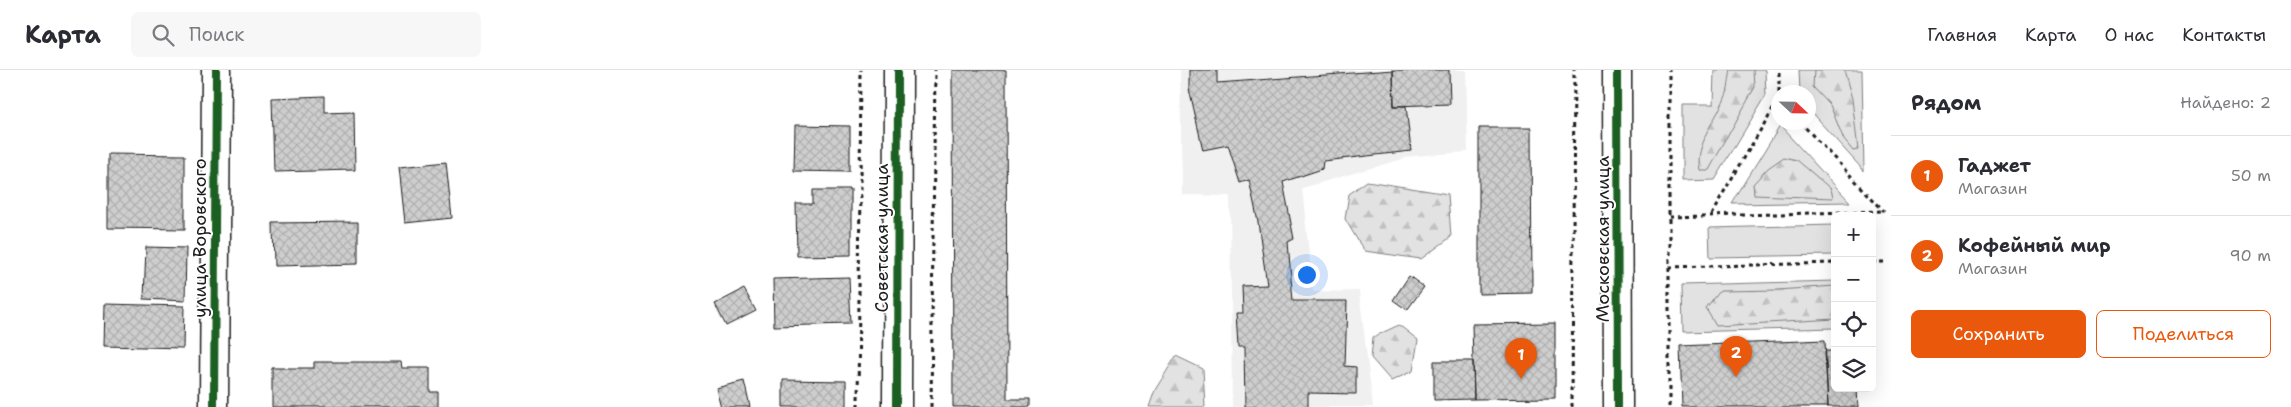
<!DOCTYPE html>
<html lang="ru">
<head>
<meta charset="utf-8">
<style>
  :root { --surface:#fff; --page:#f7f7f7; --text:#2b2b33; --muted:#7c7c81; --line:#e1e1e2; --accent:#ea580c }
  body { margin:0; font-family:"Shantell Sans",sans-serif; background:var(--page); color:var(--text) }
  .controls { position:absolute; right:15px; bottom:15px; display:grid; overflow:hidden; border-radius:8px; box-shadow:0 5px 20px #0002 }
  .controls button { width:45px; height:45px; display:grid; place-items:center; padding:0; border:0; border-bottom:1px solid var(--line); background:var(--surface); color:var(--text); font:25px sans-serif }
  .compass { position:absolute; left:1771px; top:15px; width:45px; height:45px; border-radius:50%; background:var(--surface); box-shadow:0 5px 20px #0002; rotate:112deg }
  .you { position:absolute; left:1306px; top:204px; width:18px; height:18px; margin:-12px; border:4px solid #fff; border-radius:50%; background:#1a73e8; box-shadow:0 0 0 8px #1a73e833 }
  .badge { display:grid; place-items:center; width:32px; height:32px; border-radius:50%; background:var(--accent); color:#fff; font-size:16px; font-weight:700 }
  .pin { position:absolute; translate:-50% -41px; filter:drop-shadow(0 1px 2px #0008) }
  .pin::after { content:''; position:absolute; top:26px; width:18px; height:15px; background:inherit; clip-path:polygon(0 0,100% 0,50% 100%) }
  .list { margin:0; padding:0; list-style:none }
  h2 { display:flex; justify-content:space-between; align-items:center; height:65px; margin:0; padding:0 20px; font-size:21px }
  h2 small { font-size:16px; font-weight:400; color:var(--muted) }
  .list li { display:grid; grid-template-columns:32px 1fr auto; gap:15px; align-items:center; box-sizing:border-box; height:80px; padding:0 20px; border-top:1px solid var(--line) }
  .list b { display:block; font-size:19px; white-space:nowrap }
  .list p { margin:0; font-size:16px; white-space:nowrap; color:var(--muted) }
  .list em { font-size:16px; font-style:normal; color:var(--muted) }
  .actions { display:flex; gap:10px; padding:15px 20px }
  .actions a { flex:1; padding:11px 0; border:1px solid var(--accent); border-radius:8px; text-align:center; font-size:18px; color:var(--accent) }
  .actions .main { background:var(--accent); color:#fff }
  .icon { flex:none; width:28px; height:28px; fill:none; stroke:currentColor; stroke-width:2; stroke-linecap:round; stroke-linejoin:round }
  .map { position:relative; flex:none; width:1891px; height:337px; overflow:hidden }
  header { display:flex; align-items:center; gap:30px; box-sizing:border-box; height:70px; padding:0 25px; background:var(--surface); border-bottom:1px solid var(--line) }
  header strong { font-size:24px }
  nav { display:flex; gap:28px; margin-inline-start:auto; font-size:18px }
  .search { width:350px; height:45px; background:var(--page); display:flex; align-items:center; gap:12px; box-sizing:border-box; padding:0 18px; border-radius:8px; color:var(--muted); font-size:19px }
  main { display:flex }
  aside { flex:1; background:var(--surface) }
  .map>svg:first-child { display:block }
</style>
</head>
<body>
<header>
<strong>Карта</strong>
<div class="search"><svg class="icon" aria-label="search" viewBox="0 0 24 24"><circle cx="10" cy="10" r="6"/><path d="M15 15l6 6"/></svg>Поиск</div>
<nav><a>Главная</a><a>Карта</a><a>О нас</a><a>Контакты</a></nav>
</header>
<main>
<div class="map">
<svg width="1891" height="337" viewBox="0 0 1891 337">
  <defs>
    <pattern id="forest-firs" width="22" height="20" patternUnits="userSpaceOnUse" patternTransform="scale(1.25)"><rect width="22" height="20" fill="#e2e2e2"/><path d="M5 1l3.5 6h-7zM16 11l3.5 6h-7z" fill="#c1c1c1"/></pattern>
    <pattern id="building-cross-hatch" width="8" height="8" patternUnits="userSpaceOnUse" patternTransform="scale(1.25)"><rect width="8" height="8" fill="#cecece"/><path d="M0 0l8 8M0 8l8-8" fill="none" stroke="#b0b0b0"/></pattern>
  </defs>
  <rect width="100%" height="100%" fill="#fff"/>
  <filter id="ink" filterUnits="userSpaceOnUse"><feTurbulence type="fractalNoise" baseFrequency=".02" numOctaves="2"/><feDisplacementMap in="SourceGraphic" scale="10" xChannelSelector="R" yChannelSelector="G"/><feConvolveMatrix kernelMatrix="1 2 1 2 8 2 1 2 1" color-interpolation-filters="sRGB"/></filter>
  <g filter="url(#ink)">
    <!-- built -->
    <path fill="#f0f0f0" d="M 1180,0 L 1466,0 L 1468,82 L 1413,86 L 1302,118 L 1313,222 L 1359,221 L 1373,337 L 1232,337 L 1230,126 L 1182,125 Z"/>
    <!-- green -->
    <path fill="#e2e2e2" stroke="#7f7f7f" d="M 1714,0 L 1765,0 L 1766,25 L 1715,110 L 1682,111 L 1682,35 L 1713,35 Z
      M 1799,0 L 1862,0 L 1864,101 L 1809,40 L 1808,22 L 1800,22 Z
      M 1780,56 L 1850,132 L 1732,134 Z
      M 1835,155 L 1835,185 L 1710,187 L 1709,158 Z
      M 1835,211 L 1835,258 L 1683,262 L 1682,215 Z"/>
    <!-- forest -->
    <path fill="url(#forest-firs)" stroke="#7f7f7f" d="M 1731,0 L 1754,0 L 1755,17 L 1709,100 L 1699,100 C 1693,75 1716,51 1725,27 C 1729,19 1729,9 1731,0 Z
      M 1814,0 L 1844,0 L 1852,29 L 1858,80 L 1853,81 L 1844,70 L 1830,35 L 1813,17 Z
      M 1784,87 L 1797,90 L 1831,119 L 1833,128 L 1754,125 L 1753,114 L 1768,98 Z
      M 1367,111 L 1448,124 L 1451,167 L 1421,189 L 1364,181 L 1345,149 L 1349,124 Z
      M 1835,216 L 1835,249 L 1716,256 L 1706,239 L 1720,221 L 1778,220 Z
      M 1399,255 L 1418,270 L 1413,301 L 1391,311 L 1371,288 L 1373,267 Z
      M 1176,286 L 1203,299 L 1205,337 L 1149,337 L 1155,320 Z"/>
    <!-- building -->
    <path fill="url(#building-cross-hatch)" stroke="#1c1c1c" d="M 952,0 L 1006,0 L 1007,329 L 1030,329 L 1030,337 L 953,337 Z
      M 1189,0 L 1217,0 L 1217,13 L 1393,0 L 1394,36 L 1406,36 L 1411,81 L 1323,91 L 1322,99 L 1283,112 L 1294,169 L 1288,172 L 1293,231 L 1347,231 L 1345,296 L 1356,297 L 1356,324 L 1308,323 L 1308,337 L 1245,337 L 1244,277 L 1238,277 L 1236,243 L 1243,243 L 1242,216 L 1267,215 L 1258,152 L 1249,110 L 1240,113 L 1228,75 L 1203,80 L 1189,19 Z
      M 1393,0 L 1449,0 L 1450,34 L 1394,36 Z
      M 325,26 L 325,43 L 354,42 L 355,100 L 274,102 L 272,28 Z
      M 795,55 L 850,56 L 850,102 L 794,101 Z
      M 1479,58 L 1531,58 L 1532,223 L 1479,224 Z
      M 108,84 L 185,85 L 185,159 L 108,158 Z
      M 446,92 L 452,148 L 405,153 L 399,97 Z
      M 813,120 L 851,120 L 851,185 L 797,186 L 796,134 L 813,134 Z
      M 358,152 L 358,194 L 274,196 L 273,153 Z
      M 146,177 L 186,178 L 185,231 L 144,229 Z
      M 1409,206 L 1424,217 L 1407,240 L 1393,230 Z
      M 849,207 L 851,254 L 774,256 L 773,209 Z
      M 744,219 L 756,241 L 726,256 L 715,234 Z
      M 105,234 L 184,236 L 183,278 L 104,276 Z
      M 1555,253 L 1555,328 L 1474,329 L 1472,254 Z
      M 1825,270 L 1828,337 L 1682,337 L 1680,276 Z
      M 1825,281 L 1835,281 L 1835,318 L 1857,318 L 1858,337 L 1828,337 Z
      M 1434,291 L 1473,291 L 1474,329 L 1434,330 Z
      M 314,292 L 401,292 L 402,298 L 430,298 L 430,322 L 438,322 L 438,337 L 272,337 L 272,298 L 314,298 Z
      M 783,310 L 846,311 L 846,337 L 783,337 Z
      M 744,311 L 750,337 L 721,337 L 716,318 Z"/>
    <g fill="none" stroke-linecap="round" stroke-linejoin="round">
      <defs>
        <path id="street" d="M 214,337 L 216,0
          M 897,337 L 898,0"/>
        <path id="secondary" d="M 1617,0 L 1618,337"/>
      </defs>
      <!-- street casing -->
      <use href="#street" stroke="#1c1c1c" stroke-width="31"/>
      <!-- secondary casing -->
      <use href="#secondary" stroke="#1c1c1c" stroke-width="31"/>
      <!-- path -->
      <path stroke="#1c1c1c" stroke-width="3" stroke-dasharray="4 4" stroke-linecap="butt" d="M 1779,22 L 1779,0
        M 1800,52 L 1884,141
        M 1711,145 L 1778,30
        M 1669,147 L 1884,141
        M 1872,192 L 1884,192
        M 1669,197 L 1835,193
        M 858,337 L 861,0
        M 931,337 L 935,0
        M 1572,337 L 1574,0
        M 1669,337 L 1669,0"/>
      <!-- street -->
      <use href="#street" stroke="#fff" stroke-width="28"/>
      <!-- secondary -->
      <use href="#secondary" stroke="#fff" stroke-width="28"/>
      <defs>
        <path id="cycleway" d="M 1617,0 L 1618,337
          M 214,337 L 216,0
          M 897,337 L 898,0"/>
      </defs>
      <!-- cycleway casing -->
      <use href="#cycleway" stroke="#fff" stroke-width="11"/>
      <!-- cycleway -->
      <use href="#cycleway" stroke="#1b5e20" stroke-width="8"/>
    </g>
  </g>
  <g text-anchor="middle" stroke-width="4" stroke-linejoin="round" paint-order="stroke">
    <!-- street labels -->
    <g font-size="18" fill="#1c1c1c" stroke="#fff">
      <text transform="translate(200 168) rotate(-90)" y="6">улица Воровского</text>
      <text transform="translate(882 168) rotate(-90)" y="6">Советская улица</text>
      <text transform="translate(1603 169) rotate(-90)" y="6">Московская улица</text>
    </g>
  </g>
</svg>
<div class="controls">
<button>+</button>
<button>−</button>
<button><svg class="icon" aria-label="locate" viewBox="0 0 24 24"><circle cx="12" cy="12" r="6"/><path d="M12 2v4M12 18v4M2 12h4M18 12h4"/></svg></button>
<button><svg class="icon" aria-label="layers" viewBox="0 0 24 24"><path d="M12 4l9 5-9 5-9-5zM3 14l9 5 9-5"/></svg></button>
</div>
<svg class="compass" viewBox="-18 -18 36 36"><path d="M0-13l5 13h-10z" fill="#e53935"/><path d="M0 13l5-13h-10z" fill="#7c7c81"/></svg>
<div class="you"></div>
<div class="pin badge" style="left:1521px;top:309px">1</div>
<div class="pin badge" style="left:1736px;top:307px">2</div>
</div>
<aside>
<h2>Рядом<small>Найдено: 2</small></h2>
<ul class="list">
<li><span class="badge">1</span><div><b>Гаджет</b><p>Магазин</p></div><em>50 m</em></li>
<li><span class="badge">2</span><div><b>Кофейный мир</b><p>Магазин</p></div><em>90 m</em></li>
</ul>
<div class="actions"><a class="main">Сохранить</a><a>Поделиться</a></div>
</aside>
</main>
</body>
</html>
